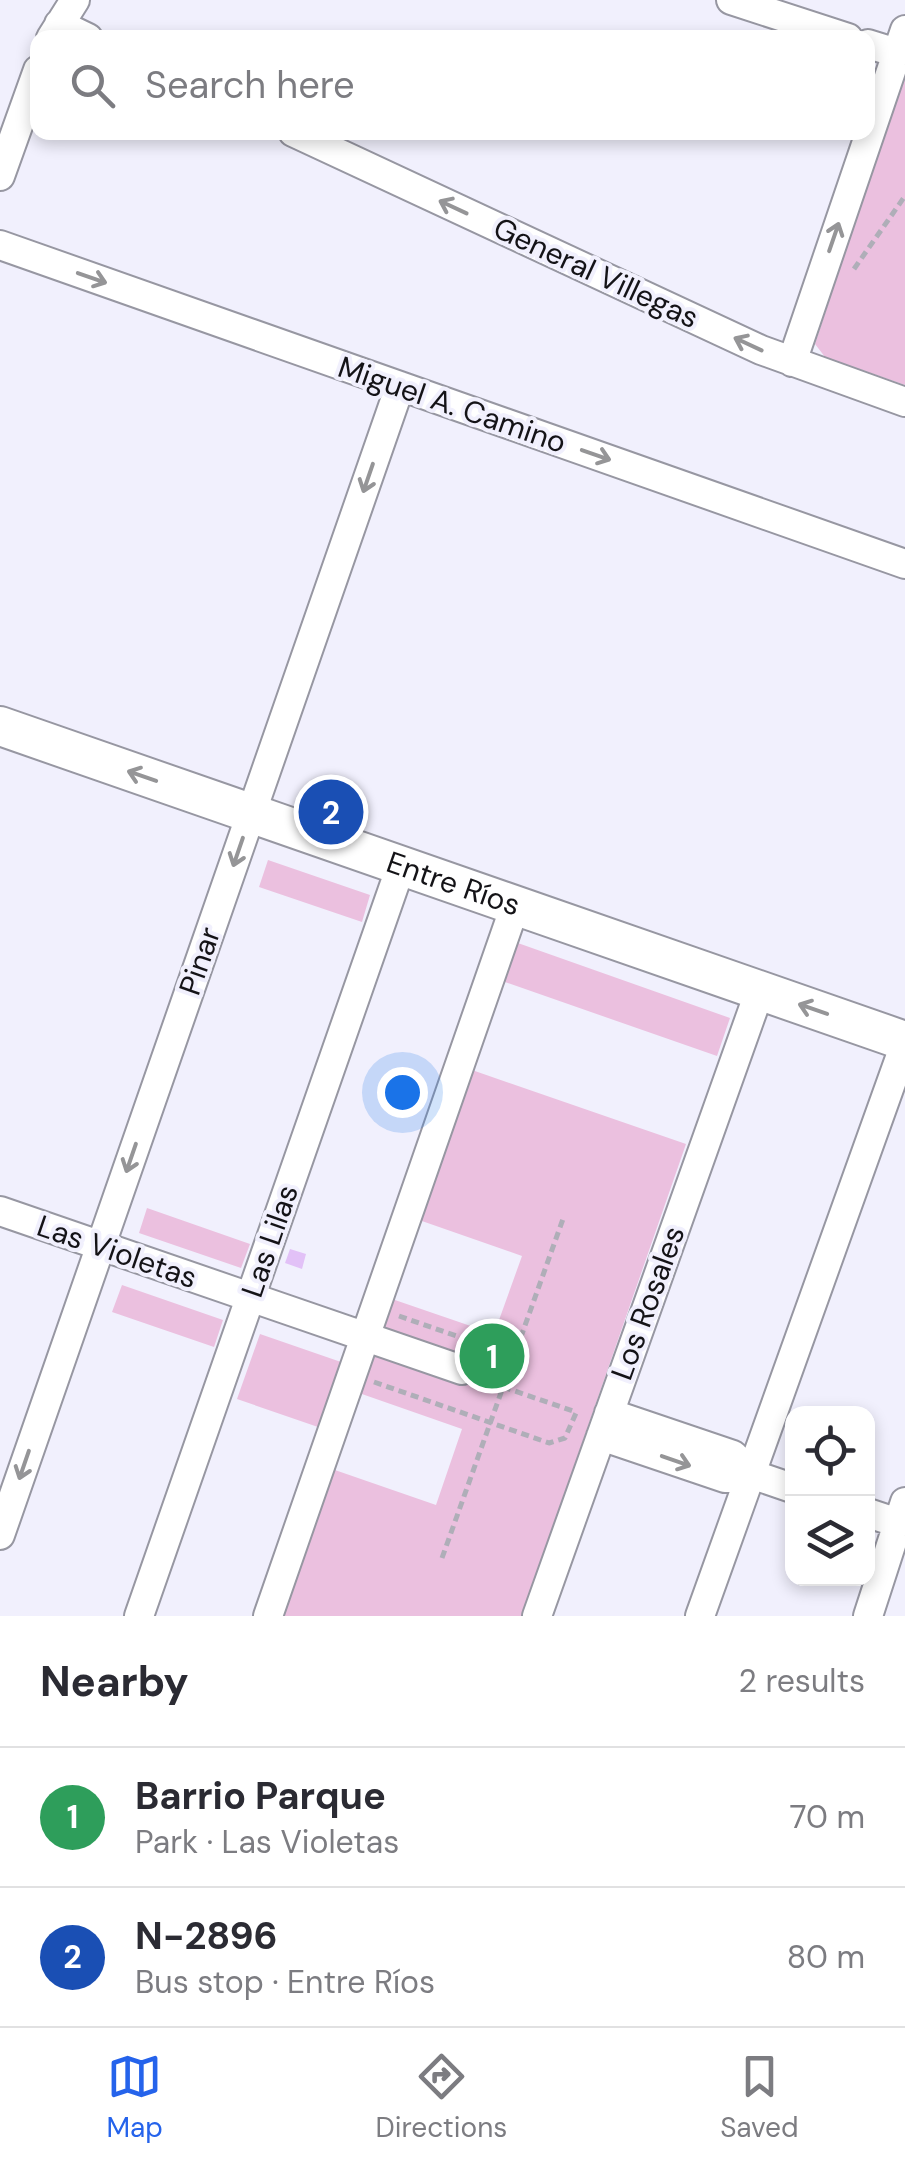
<!DOCTYPE html>
<html lang="en">
<head>
<meta charset="utf-8">
<style>
  :root { --surface:#fff; --page:#f7f7f7; --text:#2b2b33; --muted:#7c7c81; --line:#e1e1e2; --accent:#2563eb }
  body { margin:0; font-family:"DM Sans",sans-serif; background:var(--page); color:var(--text) }
  .controls { position:absolute; right:30px; bottom:30px; display:grid; overflow:hidden; border-radius:20px; box-shadow:0 5px 15px #0003 }
  .controls button { width:90px; height:90px; display:grid; place-items:center; padding:0; border:0; border-bottom:2px solid var(--line); background:var(--surface); color:var(--text); font:50px sans-serif }
  .you { position:absolute; left:402px; top:1092px; width:35px; height:35px; margin:-25px; border:8px solid #fff; border-radius:50%; background:#1a73e8; box-shadow:0 0 0 15px #1a73e833 }
  .badge { display:grid; place-items:center; width:65px; height:65px; border-radius:50%; background:var(--accent); color:#fff; font-size:32px; font-weight:700 }
  .pin { position:absolute; translate:-50% -50%; border:5px solid #fff; box-shadow:0 2px 10px #0006 }
  .list { margin:0; padding:0; list-style:none }
  h2 { display:flex; justify-content:space-between; align-items:center; height:130px; margin:0; padding:0 40px; font-size:42px }
  h2 small { font-size:32px; font-weight:400; color:var(--muted) }
  .list li { display:grid; grid-template-columns:65px 1fr auto; gap:30px; align-items:center; box-sizing:border-box; height:140px; padding:0 40px; border-top:2px solid var(--line) }
  .list b { display:block; font-size:38px; white-space:nowrap }
  .list p { margin:0; font-size:32px; white-space:nowrap; color:var(--muted) }
  .list em { font-size:32px; font-style:normal; color:var(--muted) }
  .icon { flex:none; width:55px; height:55px; fill:none; stroke:currentColor; stroke-width:2; stroke-linecap:round; stroke-linejoin:round }
  .map { position:relative; flex:none; width:905px; height:1616px; overflow:hidden }
  .search { position:absolute; background:var(--surface); box-shadow:0 5px 15px #0003; left:30px; right:30px; top:30px; height:110px; display:flex; align-items:center; gap:25px; box-sizing:border-box; padding:0 35px; border-radius:20px; color:var(--muted); font-size:38px }
  .sheet { height:410px; background:var(--surface) }
  nav { display:flex; justify-content:space-around; align-items:center; box-sizing:border-box; height:140px; border-top:2px solid var(--line); background:var(--surface); font-size:28px; color:var(--muted) }
  nav a { display:grid; justify-items:center; gap:5px }
  nav .on { color:var(--accent) }
  .map>svg:first-child { display:block }
</style>
</head>
<body>
<div class="map">
<svg width="905" height="1616" viewBox="0 0 905 1616">
  <rect width="100%" height="100%" fill="#f1f0fd"/>
  <!-- green -->
  <path fill="#ebc0df" d="M 905,69 L 905,385 L 825,357 L 815,344 Z
    M 268,860 L 370,895 L 362,922 L 259,887 Z
    M 515,942 L 730,1018 L 717,1056 L 502,981 Z
    M 472,1070 L 686,1144 L 522,1616 L 282,1616 L 332,1469 L 436,1505 L 462,1429 L 359,1393 L 392,1299 L 494,1334 L 522,1256 L 419,1220 Z
    M 147,1208 L 250,1244 L 241,1268 L 139,1233 Z
    M 122,1285 L 223,1320 L 214,1347 L 112,1312 Z
    M 260,1334 L 341,1362 L 318,1427 L 237,1399 Z"/>
  <!-- building -->
  <path fill="#e2c1f7" d="M 290,1249 L 306,1254 L 302,1269 L 285,1263 Z"/>
  <g fill="none" stroke-linecap="round" stroke-linejoin="round">
    <defs>
      <path id="street" d="M 731,0 L 848,38
        M 59,24 L 88,38
        M 51,38 L 75,0
        M 868,44 L 897,53
        M 293,132 L 761,350 L 905,402
        M 0,176 L 38,70
        M 0,245 L 905,564
        M 792,362 L 905,30
        M 0,1211 L 462,1370
        M 609,1413 L 733,1455 L 751,1474 L 792,1488
        M 601,1436 L 725,1478 L 739,1478 L 751,1474
        M 868,1513 L 898,1523
        M 0,1535 L 400,386
        M 139,1616 L 401,866
        M 268,1616 L 515,906
        M 537,1616 L 760,990
        M 700,1616 L 905,1044
        M 868,1616 L 905,1502"/>
      <g id="secondary">
        <path id="s1" d="M 0,726 L 905,1041"/>
      </g>
    </defs>
    <!-- street casing -->
    <use href="#street" stroke="#9797a2" stroke-width="32"/>
    <!-- secondary casing -->
    <use href="#secondary" stroke="#9797a2" stroke-width="42"/>
    <!-- path -->
    <path stroke="#afaeb8" stroke-width="5" stroke-dasharray="8 5" stroke-linecap="butt" d="M 854,269 L 905,196
      M 399,1316 L 514,1356
      M 374,1382 L 549,1443 L 565,1438 L 576,1413
      M 503,1387 L 576,1412
      M 442,1558 L 563,1219"/>
    <!-- street -->
    <use href="#street" stroke="#fff" stroke-width="28"/>
    <!-- secondary -->
    <use href="#secondary" stroke="#fff" stroke-width="38"/>
  </g>
  <!-- one-way arrows -->
  <defs><path id="oneway-shaft" d="M-6 0H5M1.5-3L5.5 0L1.5 3" fill="none" stroke-width="1.6" stroke-linecap="round" stroke-linejoin="round" transform="scale(2.5)"/></defs>
  <g stroke="#959597">
    <use href="#oneway-shaft" transform="translate(453 207) rotate(-155)"/>
    <use href="#oneway-shaft" transform="translate(834 237) rotate(-71)"/>
    <use href="#oneway-shaft" transform="translate(92 278) rotate(19)"/>
    <use href="#oneway-shaft" transform="translate(748 344) rotate(-155)"/>
    <use href="#oneway-shaft" transform="translate(596 455) rotate(19)"/>
    <use href="#oneway-shaft" transform="translate(368 478) rotate(109)"/>
    <use href="#oneway-shaft" transform="translate(142 776) rotate(-161)"/>
    <use href="#oneway-shaft" transform="translate(238 852) rotate(109)"/>
    <use href="#oneway-shaft" transform="translate(813 1009) rotate(-161)"/>
    <use href="#oneway-shaft" transform="translate(131 1158) rotate(109)"/>
    <use href="#oneway-shaft" transform="translate(676 1461) rotate(19)"/>
    <use href="#oneway-shaft" transform="translate(24 1465) rotate(109)"/>
  </g>
  <g text-anchor="middle" stroke-width="8" stroke-linejoin="round" paint-order="stroke">
    <!-- street labels -->
    <g font-size="30" fill="#141317" stroke="#f1f0fd">
      <text transform="translate(596 273) rotate(25)" y="10">General Villegas</text>
      <text transform="translate(452 405) rotate(19)" y="10">Miguel A. Camino</text>
      <text dy="10" stroke="none"><textPath href="#s1" startOffset="480">Entre Ríos</textPath></text>
      <text transform="translate(200 961) rotate(-71)" y="10">Pinar</text>
      <text transform="translate(270 1241) rotate(-71)" y="10">Las Lilas</text>
      <text transform="translate(117 1252) rotate(19)" y="10">Las Violetas</text>
      <text transform="translate(648 1303) rotate(-70)" y="10">Los Rosales</text>
    </g>
  </g>
</svg>
<div class="controls">
<button><svg class="icon" aria-label="locate" viewBox="0 0 24 24"><circle cx="12" cy="12" r="6"/><path d="M12 2v4M12 18v4M2 12h4M18 12h4"/></svg></button>
<button><svg class="icon" aria-label="layers" viewBox="0 0 24 24"><path d="M12 4l9 5-9 5-9-5zM3 14l9 5 9-5"/></svg></button>
</div>
<div class="you"></div>
<div class="pin badge" style="left:492px;top:1356px;background:#2e9e5b">1</div>
<div class="pin badge" style="left:331px;top:812px;background:#1a4fb4">2</div>
<div class="search"><svg class="icon" aria-label="search" viewBox="0 0 24 24"><circle cx="10" cy="10" r="6"/><path d="M15 15l6 6"/></svg>Search here</div>
</div>
<section class="sheet">
<h2>Nearby<small>2 results</small></h2>
<ul class="list">
<li><span class="badge" style="background:#2e9e5b">1</span><div><b>Barrio Parque</b><p>Park · Las Violetas</p></div><em>70 m</em></li>
<li><span class="badge" style="background:#1a4fb4">2</span><div><b>N-2896</b><p>Bus stop · Entre Ríos</p></div><em>80 m</em></li>
</ul>
</section>
<nav>
<a class="on"><svg class="icon" aria-label="map" viewBox="0 0 24 24"><path d="M3 6l6-2 6 2 6-2v14l-6 2-6-2-6 2zM9 4v14M15 6v14"/></svg>Map</a>
<a><svg class="icon" aria-label="directions" viewBox="0 0 24 24"><path d="M12 3l9 9-9 9-9-9zM9 14v-3h6M13 9l2 2-2 2"/></svg>Directions</a>
<a><svg class="icon" aria-label="saved" viewBox="0 0 24 24"><path d="M7 4h10v16l-5-4-5 4z"/></svg>Saved</a>
</nav>
</body>
</html>
